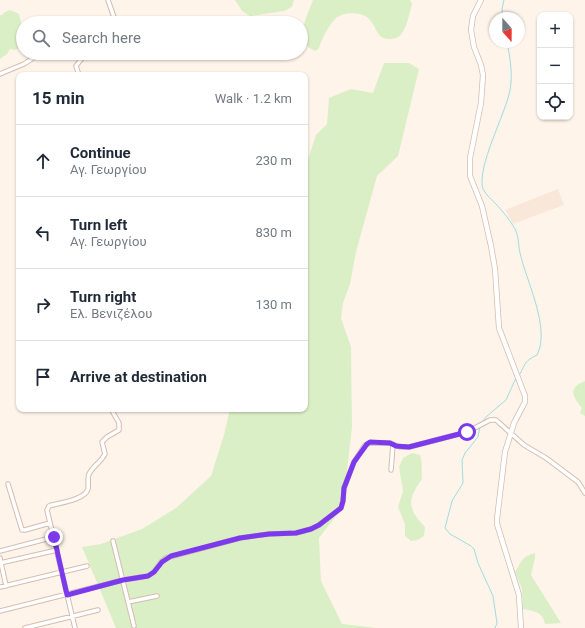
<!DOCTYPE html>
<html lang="en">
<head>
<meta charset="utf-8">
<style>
  :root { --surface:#fff; --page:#f6f6f7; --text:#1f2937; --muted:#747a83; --line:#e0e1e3 }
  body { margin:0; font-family:Roboto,sans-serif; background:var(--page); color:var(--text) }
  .controls { position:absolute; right:12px; top:12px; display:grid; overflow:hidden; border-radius:8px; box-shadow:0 1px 3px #0004 }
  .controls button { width:36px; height:36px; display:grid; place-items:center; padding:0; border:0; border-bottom:1px solid var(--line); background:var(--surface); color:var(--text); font:20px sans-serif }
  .compass { position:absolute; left:489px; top:12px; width:36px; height:36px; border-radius:50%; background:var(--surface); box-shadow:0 1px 3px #0004; rotate:159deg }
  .stop { position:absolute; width:12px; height:12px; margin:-9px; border:3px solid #7c3aed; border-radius:50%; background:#fff }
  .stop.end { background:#7c3aed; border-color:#fff; box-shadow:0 1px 4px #0008 }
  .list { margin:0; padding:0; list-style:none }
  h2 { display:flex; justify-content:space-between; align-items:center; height:52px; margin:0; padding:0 16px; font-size:17px }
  h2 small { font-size:13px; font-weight:400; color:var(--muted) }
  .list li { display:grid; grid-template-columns:26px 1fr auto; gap:12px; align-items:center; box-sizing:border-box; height:72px; padding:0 16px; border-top:1px solid var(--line) }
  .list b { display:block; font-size:15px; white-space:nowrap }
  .list p { margin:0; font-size:13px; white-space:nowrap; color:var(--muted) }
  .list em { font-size:13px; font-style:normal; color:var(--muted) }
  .icon { flex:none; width:22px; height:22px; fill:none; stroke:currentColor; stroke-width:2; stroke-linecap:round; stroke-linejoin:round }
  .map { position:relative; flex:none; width:585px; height:628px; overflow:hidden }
  .search { position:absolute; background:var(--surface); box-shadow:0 1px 3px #0004; left:16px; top:16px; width:292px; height:44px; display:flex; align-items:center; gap:10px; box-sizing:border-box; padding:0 14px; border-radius:22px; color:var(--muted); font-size:15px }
  .panel { position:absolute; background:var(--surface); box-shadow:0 1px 3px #0004; left:16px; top:72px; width:292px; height:340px; border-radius:8px }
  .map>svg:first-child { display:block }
</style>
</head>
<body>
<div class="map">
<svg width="585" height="628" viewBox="0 0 585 628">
  <rect width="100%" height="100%" fill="#fef4ea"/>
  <!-- residential -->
  <path fill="#f9e8da" d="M 558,189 L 564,205 L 513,224 L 509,216 L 505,210 Z"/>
  <!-- green -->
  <path fill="#dbefc6" d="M 235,0 L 294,0 L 292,7 L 284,11 L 250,16 L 242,11 Z
    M 313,0 L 410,0 L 412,4 C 408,17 406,41 389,39 C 385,39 383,38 380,36 C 375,30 373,20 365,16 C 357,12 342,12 335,19 C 329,25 321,40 319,48 L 316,51 C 292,44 307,16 313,0 Z
    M 10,10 L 19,14 L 23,31 L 23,46 L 15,50 L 10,49 L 7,54 L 0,59 L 0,15 L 2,15 L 5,12 Z
    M 384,63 L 409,63 L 419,69 L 398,156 L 377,176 L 356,252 L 350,284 L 343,303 L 341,318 L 351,347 L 352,427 L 343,507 L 319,538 L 321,581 L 342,624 L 377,628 L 116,628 L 82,547 L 101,544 L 142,529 L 176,508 L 211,476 L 224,435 L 230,409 L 305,409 L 305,168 L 316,135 L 327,124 L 329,98 L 351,89 L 373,93 Z
    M 585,381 L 585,416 L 580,413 L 582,408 C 573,397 567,388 585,381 Z
    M 412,453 L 420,455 C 423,463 421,471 422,479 C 407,500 407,508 425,527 L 424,536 L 418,540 L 411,541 L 405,536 L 405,524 L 398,507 L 403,491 L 399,467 L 403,458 Z
    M 535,553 L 535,558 L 531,575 L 561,623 L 545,624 C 543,612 534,611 523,609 L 522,589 L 515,572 C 522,562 520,557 535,553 Z"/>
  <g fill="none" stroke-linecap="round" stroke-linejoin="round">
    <!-- stream -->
    <path stroke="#a0dcde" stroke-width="1" d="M 503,18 L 502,9 L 504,0
      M 507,42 C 510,57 513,75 510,90 C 506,113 476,168 483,189 C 486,195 492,200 497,205 C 504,213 510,220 515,229 C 519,237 518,244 520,253 C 526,280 551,329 537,355 C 525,361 526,362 520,374
      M 482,422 L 487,416 L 506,400 L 516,378
      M 480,427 L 478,437 L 465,453 L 462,460 L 463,483 L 452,501 L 445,528 L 450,534 L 471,546 L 474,549 L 478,563 L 493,596 L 497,623 L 495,628"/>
    <defs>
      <path id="minor" d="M 108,0 L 116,23
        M 78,72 L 76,66 L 86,53
        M 0,74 L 24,64 L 41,53
        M 391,470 L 393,445
        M 8,484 L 22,530 L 25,530 L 50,523
        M 113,541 L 134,626
        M 0,551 L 54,537
        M 0,558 L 6,586
        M 0,563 L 57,550
        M 0,587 L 87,566
        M 128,602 L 157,596
        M 0,611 L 123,580 L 148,576 L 154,572 L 161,562 L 166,558 L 240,538 L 269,534 L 296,533 L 311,529 L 319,525 L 341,508 L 343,501 L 344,488 L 354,462 L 365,445 L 370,443 L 390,443 L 400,447 L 409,447 L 467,432 L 490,420 L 496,420 L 524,445 L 546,458 L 578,482 L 585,493
        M 25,628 L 98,610
        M 75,628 L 47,510 L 49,506 C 58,503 85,500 88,489 C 89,484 87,479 89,474 C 93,466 101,462 105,454 L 102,442 L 107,437 L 119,430 L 119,423 L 111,409"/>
      <path id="tertiary" d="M 481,0 L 473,16 L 471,30 L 474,47 L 481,65 L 483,75 L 481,103 L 470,158 L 470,176 L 482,206 L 491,246 L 495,269 L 499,328 L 525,396 L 525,402 L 514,423 L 505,452 L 497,519 L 497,524 L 519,595 L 521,628"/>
    </defs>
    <!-- minor casing -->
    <use href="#minor" stroke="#d5bcb0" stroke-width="5.5"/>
    <!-- tertiary casing -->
    <use href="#tertiary" stroke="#d5bcb0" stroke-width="6"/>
    <!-- minor -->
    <use href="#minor" stroke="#fff" stroke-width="3.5"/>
    <!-- tertiary -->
    <use href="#tertiary" stroke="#fff" stroke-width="4.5"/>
  </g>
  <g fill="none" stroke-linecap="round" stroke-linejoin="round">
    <!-- route -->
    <path stroke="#7c3aed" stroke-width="5" d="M 54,537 L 67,595 L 123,580 L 148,576 L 154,572 L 162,562 L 171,556 L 240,538 L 269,534 L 296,533 L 311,529 L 319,525 L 341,508 L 343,501 L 344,488 L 354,462 L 367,444 L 370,442 L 390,443 L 396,446 L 409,447 L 467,432"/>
  </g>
</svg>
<div class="controls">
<button>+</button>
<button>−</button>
<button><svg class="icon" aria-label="locate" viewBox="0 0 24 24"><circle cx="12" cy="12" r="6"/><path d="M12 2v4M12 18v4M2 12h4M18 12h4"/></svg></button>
</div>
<svg class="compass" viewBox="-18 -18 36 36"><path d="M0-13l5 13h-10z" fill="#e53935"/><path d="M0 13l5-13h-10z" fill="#747a83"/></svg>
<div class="stop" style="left:467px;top:432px"></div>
<div class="stop end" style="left:54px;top:537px"></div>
<div class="search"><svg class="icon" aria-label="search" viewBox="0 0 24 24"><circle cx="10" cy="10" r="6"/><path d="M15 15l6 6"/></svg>Search here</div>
<section class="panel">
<h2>15 min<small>Walk · 1.2 km</small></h2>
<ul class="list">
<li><svg class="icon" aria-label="ahead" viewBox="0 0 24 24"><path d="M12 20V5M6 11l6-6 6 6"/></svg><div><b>Continue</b><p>Αγ. Γεωργίου</p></div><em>230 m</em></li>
<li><svg class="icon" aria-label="left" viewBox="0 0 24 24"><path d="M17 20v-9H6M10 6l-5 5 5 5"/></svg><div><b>Turn left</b><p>Αγ. Γεωργίου</p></div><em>830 m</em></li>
<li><svg class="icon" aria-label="right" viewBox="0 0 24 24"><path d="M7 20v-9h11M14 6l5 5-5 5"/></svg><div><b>Turn right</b><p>Ελ. Βενιζέλου</p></div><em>130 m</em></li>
<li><svg class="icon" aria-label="arrive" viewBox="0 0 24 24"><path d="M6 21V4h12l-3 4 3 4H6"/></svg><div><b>Arrive at destination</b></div></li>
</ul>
</section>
</div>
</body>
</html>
